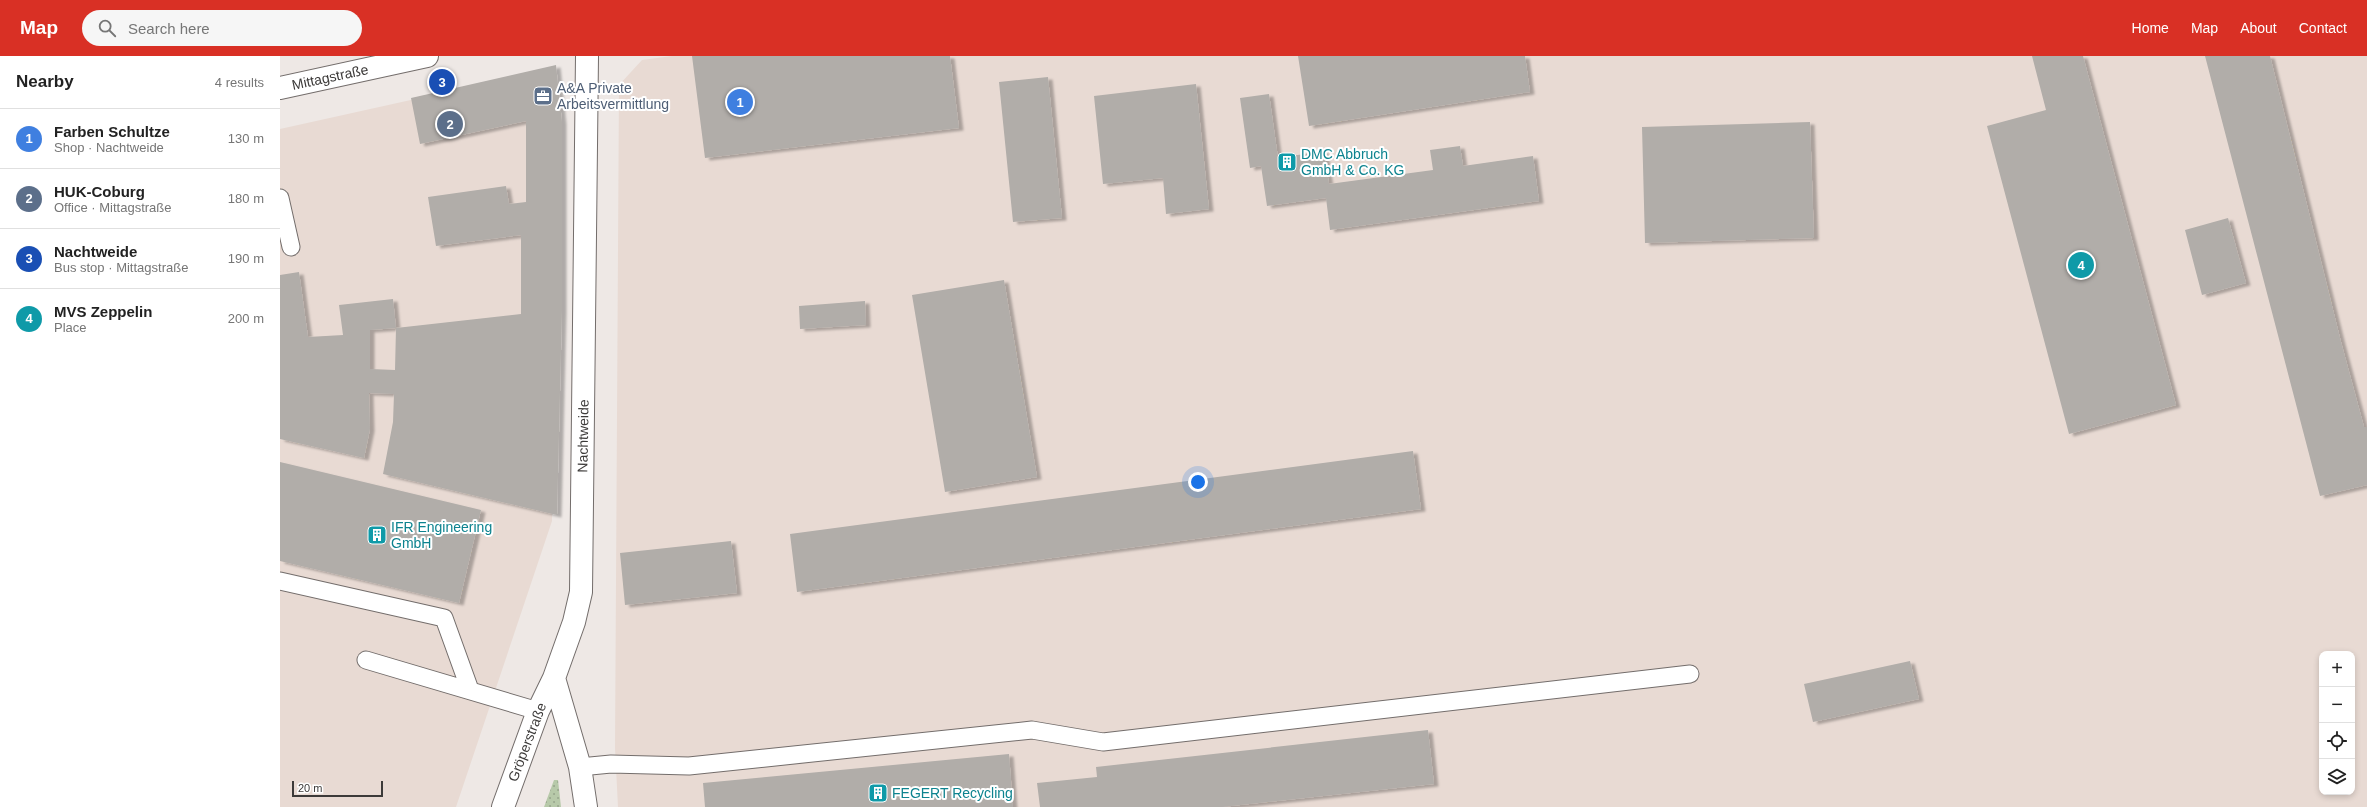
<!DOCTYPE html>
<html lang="en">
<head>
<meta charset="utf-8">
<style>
  :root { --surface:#fff; --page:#f6f6f6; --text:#222; --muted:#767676; --line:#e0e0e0; --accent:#d93025 }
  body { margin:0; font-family:Helvetica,sans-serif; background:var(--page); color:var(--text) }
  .controls { position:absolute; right:12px; bottom:12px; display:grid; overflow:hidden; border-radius:8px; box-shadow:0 2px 6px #0003 }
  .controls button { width:36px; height:36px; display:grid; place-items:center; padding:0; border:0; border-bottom:1px solid var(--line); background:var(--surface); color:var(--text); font:20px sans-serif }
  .scale { position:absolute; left:12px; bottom:10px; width:91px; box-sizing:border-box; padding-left:4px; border:2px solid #3c3a39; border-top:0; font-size:11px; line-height:14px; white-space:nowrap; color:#3c3a39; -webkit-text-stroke:3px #fff; paint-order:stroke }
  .you { position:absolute; left:918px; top:426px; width:14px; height:14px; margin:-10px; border:3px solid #fff; border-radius:50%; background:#1a73e8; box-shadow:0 0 0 6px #1a73e833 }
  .badge { display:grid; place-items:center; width:26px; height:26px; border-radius:50%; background:var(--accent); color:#fff; font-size:13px; font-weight:700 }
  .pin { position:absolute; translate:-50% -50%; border:2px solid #fff; box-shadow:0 1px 4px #0006 }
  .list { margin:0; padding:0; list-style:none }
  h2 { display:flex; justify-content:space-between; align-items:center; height:52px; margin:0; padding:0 16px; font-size:17px }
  h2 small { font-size:13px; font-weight:400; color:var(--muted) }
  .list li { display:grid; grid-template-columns:26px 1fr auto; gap:12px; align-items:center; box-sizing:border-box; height:60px; padding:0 16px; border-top:1px solid var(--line) }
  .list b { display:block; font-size:15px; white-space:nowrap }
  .list p { margin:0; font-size:13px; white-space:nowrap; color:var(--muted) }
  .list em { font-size:13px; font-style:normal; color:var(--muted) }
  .icon { flex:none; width:22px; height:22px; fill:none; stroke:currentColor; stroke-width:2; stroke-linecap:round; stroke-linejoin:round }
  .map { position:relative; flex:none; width:2087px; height:751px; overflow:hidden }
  header { display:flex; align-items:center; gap:24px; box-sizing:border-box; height:56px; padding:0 20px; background:var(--accent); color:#fff }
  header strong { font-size:19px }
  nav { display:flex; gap:22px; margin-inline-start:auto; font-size:14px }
  .search { width:280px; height:36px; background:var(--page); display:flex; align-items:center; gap:10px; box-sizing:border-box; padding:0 14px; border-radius:22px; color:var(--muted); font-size:15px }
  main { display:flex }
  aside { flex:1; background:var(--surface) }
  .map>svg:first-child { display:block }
</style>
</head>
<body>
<header>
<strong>Map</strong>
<div class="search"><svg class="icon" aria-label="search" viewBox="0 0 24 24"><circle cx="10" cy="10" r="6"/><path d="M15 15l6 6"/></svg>Search here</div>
<nav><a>Home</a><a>Map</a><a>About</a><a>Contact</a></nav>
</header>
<main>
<aside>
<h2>Nearby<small>4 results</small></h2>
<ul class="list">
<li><span class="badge" style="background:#3f7fe0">1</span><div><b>Farben Schultze</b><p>Shop · Nachtweide</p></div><em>130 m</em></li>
<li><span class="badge" style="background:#5c6f8a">2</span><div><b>HUK-Coburg</b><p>Office · Mittagstraße</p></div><em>180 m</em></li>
<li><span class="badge" style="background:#1a4fb4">3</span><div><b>Nachtweide</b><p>Bus stop · Mittagstraße</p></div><em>190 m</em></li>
<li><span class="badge" style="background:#0f9aa8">4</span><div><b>MVS Zeppelin</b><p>Place</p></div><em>200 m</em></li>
</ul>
</aside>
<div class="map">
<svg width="2087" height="751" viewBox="0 0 2087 751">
  <defs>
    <pattern id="grass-dots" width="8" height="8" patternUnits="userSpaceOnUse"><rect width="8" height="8" fill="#b7c9a9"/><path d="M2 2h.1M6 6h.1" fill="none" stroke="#96a48b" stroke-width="1.8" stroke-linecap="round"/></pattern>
    <filter id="shadow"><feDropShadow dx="4.5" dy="2.5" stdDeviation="1" flood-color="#0004"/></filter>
  </defs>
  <rect width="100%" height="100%" fill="#eee8e5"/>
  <!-- built -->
  <path fill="#e8dad3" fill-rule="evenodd" d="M 392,0 L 2087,0 L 2087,751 L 338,751 L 335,692 L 339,29 L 362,4 ZM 2042,598 L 2072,598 L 2072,736 L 2042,736 Z
    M 275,12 L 280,69 L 272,465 L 176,751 L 0,751 L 0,73 Z"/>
  <!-- grass -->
  <path fill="url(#grass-dots)" d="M 274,724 L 278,724 L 281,751 L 264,751 Z"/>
  <!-- building -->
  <path fill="#b1ada9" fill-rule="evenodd" filter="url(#shadow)" d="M 412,0 L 670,0 L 679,72 L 425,102 Z
    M 1018,0 L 1245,0 L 1250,36 L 1029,70 Z
    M 1752,0 L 1803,0 L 1896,349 L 1789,378 L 1707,70 L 1766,54 Z
    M 1925,0 L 1990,0 L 2061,286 L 2084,371 L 2087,371 L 2087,429 L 2040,440 Z
    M 276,9 L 282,66 L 282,254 L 277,459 L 103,418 L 113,366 L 114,338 L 89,337 L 90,373 L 84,402 L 0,383 L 0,219 L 19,216 L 28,281 L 63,279 L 59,249 L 113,243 L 116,272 L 241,258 L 241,179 L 156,190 L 148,141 L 226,130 L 229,148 L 246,146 L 246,65 L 140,88 L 131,42 ZM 116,272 L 115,314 L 90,313 L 90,274 Z
    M 768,21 L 782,162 L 733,166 L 719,26 Z
    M 916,28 L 929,153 L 886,158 L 883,122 L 823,128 L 814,40 Z
    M 989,38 L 998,102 L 1044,95 L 1049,128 L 1153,114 L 1150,94 L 1180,90 L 1183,110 L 1253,100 L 1259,145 L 1050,174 L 1046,142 L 987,150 L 981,110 L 970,112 L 960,42 Z
    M 1530,66 L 1534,182 L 1365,187 L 1362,71 Z
    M 1948,162 L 1966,227 L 1922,239 L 1905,174 Z
    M 724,224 L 757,421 L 665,436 L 632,239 Z
    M 585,245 L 586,269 L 520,273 L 519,250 Z
    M 1133,395 L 1141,453 L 517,536 L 510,478 Z
    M 0,406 L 201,454 L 179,547 L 0,505 Z
    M 451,485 L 457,537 L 345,549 L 340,497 Z
    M 1630,605 L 1639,643 L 1533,666 L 1524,628 Z
    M 1148,674 L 1154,728 L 942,751 L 760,751 L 757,727 L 817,721 L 816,711 Z
    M 729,698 L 733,751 L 425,751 L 423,727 Z"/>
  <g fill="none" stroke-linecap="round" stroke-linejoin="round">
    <defs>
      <path id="lane" d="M 0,142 L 11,191
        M 0,525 L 164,562 L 190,634
        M 86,604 L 258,655
        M 300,711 L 331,708 L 409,710 L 752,674 L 823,686 L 1410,618"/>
      <path id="street" d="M 274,622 L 300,711 L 306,751
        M 223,751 L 258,655 L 274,622 L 294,566 L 301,536 L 307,0"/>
      <path id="secondary" d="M 0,32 L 147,0"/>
    </defs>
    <!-- lane casing -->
    <use href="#lane" stroke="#736d6b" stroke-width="19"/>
    <!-- street casing -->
    <use href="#street" stroke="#736d6b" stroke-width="24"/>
    <!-- secondary casing -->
    <use href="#secondary" stroke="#736d6b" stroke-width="24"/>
    <!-- lane -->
    <use href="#lane" stroke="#fff" stroke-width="17"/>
    <!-- street -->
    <use href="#street" stroke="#fff" stroke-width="22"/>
    <!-- secondary -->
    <use href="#secondary" stroke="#fff" stroke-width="22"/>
  </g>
  <!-- icons -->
  <defs>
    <symbol id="office-square" viewBox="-11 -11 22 22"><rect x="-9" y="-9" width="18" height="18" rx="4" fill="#5c6f8a" stroke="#fff"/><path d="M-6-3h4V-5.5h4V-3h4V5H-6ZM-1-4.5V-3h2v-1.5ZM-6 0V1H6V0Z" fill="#fff"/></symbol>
    <symbol id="building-square" viewBox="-11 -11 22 22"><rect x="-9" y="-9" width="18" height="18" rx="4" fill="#0f9aa8" stroke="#fff"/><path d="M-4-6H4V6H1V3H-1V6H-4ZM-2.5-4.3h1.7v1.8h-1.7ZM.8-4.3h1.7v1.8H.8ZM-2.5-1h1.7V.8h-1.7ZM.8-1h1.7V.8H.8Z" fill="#fff"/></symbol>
  </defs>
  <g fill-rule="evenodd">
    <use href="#office-square" x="252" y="29" width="22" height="22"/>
    <use href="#building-square" x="996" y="95" width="22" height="22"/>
    <use href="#building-square" x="86" y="468" width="22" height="22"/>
    <use href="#building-square" x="587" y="726" width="22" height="22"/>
  </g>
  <g text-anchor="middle" stroke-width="4" stroke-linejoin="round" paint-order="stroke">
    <!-- street labels -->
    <g font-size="14" fill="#3c3a39" stroke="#fff">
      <text transform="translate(50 21) rotate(-12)" y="5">Mittagstraße</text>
      <text transform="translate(303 380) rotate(-89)" y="5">Nachtweide</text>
      <text transform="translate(247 686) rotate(-69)" y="5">Gröperstraße</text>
    </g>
    <!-- service labels -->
    <g font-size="14" fill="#4e5e75" stroke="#fff" text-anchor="start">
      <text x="277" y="37">A&amp;A Private<tspan x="277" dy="16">Arbeitsvermittlung</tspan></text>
    </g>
    <!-- culture labels -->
    <g font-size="14" fill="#0d838f" stroke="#fff" text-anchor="start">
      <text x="1021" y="103">DMC Abbruch<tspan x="1021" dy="16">GmbH &amp; Co. KG</tspan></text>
      <text x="111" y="476">IFR Engineering<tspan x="111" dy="16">GmbH</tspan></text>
      <text x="612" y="742">FEGERT Recycling</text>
    </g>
  </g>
</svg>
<div class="controls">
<button>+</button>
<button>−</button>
<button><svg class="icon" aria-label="locate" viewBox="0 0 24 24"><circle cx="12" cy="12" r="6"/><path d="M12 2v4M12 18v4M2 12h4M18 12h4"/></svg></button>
<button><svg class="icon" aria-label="layers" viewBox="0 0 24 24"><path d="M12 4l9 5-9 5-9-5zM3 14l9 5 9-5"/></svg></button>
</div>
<div class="scale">20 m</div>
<div class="you"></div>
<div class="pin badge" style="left:460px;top:46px;background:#3f7fe0">1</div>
<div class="pin badge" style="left:170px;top:68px;background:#5c6f8a">2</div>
<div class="pin badge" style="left:162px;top:26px;background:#1a4fb4">3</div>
<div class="pin badge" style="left:1801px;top:209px;background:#0f9aa8">4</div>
</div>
</main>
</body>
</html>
